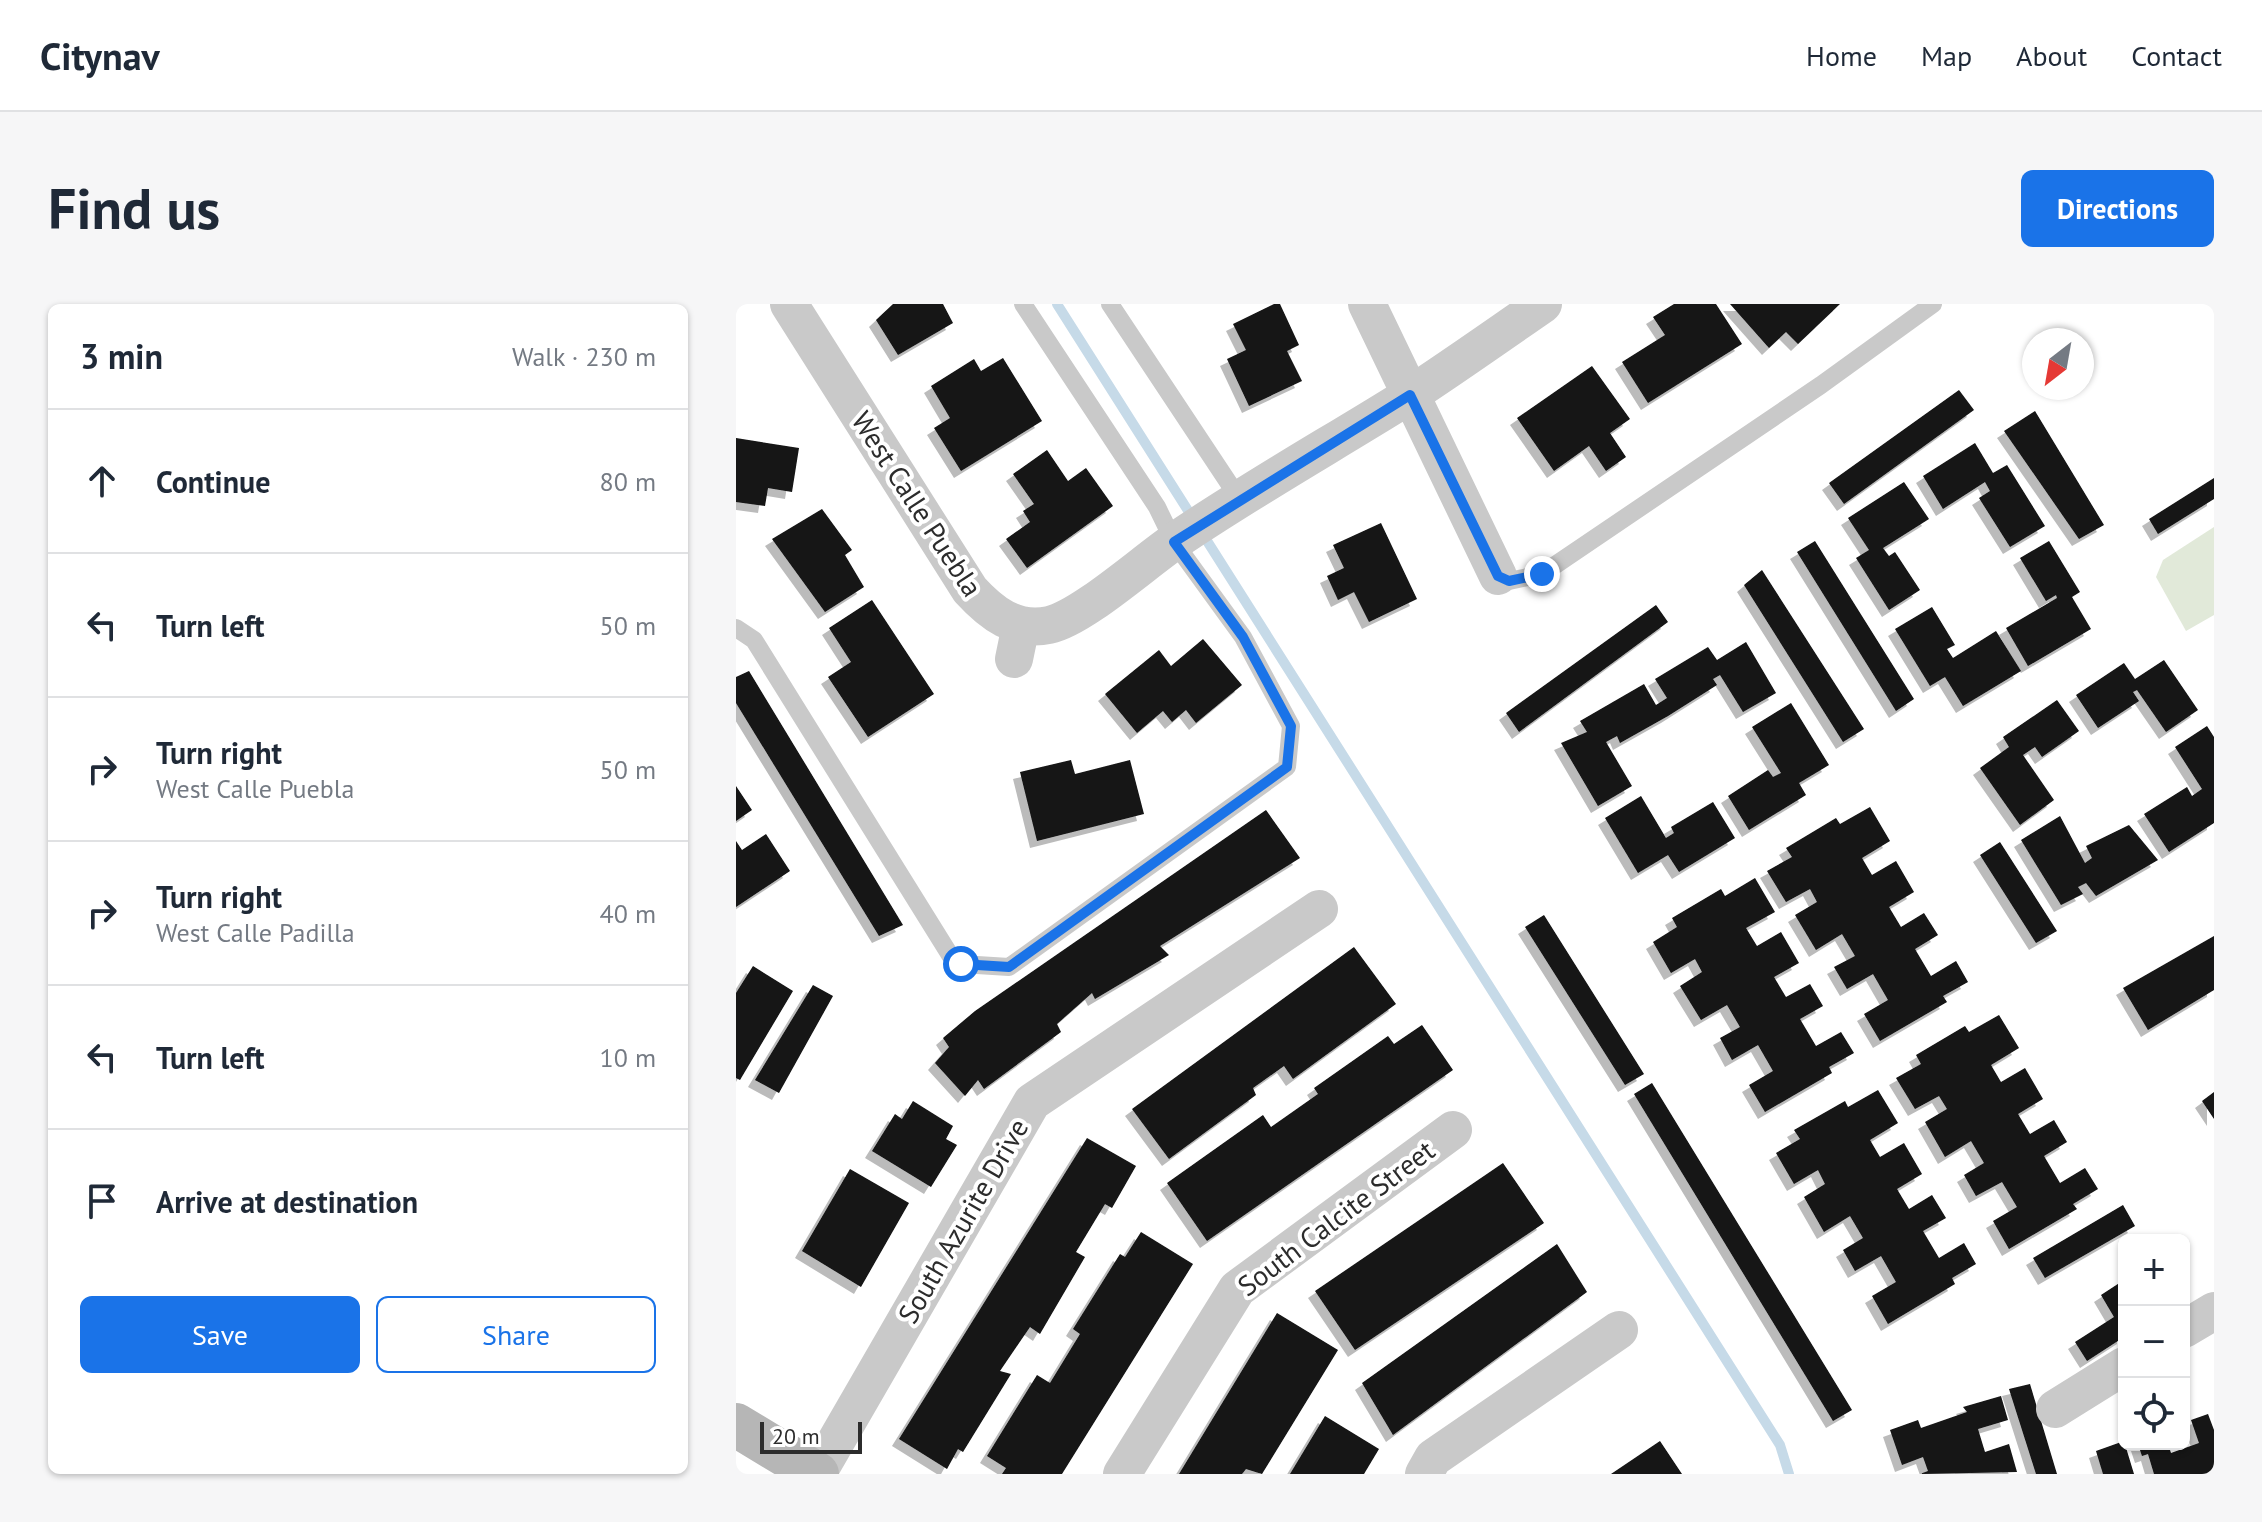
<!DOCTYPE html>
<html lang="en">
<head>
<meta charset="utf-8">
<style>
  :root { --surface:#fff; --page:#f6f6f7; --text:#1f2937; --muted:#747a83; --line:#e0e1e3; --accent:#1a73e8 }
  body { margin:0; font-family:"PT Sans",sans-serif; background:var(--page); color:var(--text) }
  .controls { position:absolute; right:24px; bottom:24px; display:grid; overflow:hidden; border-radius:12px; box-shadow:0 2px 6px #0004 }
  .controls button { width:72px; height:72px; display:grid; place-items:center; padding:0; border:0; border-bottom:2px solid var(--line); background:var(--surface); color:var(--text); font:40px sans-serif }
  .compass { position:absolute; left:1286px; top:24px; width:72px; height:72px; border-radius:50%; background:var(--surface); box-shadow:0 2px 6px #0004; rotate:211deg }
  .scale { position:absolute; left:24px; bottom:20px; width:102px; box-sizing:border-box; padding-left:8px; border:4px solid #2c2c2c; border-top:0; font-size:22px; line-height:28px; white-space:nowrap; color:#2c2c2c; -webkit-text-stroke:6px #fff; paint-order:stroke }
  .stop { position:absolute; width:24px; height:24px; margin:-18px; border:6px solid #1a73e8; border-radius:50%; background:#fff }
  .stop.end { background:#1a73e8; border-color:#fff; box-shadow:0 2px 8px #0008 }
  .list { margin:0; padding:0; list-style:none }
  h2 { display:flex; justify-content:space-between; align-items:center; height:104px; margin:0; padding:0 32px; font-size:34px }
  h2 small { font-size:26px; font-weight:400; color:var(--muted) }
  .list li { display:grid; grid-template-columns:52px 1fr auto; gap:24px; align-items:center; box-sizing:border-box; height:144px; padding:0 32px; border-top:2px solid var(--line) }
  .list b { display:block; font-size:30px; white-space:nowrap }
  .list p { margin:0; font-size:26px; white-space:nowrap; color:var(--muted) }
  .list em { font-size:26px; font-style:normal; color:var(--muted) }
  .actions { display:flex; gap:16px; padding:24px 32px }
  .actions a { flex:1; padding:18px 0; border:2px solid var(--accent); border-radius:12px; text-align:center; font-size:28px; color:var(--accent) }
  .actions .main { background:var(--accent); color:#fff }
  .icon { flex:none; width:44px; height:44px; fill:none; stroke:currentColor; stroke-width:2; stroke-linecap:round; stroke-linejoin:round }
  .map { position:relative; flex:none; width:1478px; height:1170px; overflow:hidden; border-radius:12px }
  header { display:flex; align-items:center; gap:48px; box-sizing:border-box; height:112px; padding:0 40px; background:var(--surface); border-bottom:2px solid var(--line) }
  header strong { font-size:38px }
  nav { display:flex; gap:44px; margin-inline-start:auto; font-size:28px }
  .intro { display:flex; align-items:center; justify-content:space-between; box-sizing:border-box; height:192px; padding:0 48px }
  h1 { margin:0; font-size:56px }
  .button { padding:20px 36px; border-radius:12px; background:var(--accent); color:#fff; font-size:28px; font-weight:700 }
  main { display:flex; gap:48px; padding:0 48px }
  aside { flex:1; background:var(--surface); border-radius:12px; box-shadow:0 2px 6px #0004 }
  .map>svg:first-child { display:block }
</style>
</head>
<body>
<header>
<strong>Citynav</strong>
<nav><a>Home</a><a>Map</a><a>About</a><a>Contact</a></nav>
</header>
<div class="intro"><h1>Find us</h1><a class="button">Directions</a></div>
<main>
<aside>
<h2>3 min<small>Walk · 230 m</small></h2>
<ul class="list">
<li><svg class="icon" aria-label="ahead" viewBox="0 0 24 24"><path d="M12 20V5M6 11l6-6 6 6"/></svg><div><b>Continue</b></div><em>80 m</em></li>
<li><svg class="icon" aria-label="left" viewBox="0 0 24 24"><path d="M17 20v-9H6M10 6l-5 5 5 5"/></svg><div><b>Turn left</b></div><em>50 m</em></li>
<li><svg class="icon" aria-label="right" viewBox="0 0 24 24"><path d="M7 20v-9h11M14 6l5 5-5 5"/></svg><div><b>Turn right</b><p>West Calle Puebla</p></div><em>50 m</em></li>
<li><svg class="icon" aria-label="right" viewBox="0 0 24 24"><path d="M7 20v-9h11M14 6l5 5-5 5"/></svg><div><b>Turn right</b><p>West Calle Padilla</p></div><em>40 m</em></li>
<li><svg class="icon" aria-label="left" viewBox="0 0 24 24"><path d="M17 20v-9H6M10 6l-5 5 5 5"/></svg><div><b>Turn left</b></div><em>10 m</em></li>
<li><svg class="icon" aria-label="arrive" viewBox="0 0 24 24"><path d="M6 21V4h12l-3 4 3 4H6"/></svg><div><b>Arrive at destination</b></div></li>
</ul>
<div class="actions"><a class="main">Save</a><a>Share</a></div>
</aside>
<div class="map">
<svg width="1478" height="1170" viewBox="0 0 1478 1170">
  <defs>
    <filter id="shadow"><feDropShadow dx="-7" dy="7" stdDeviation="0" flood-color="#0004"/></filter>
  </defs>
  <rect width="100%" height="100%" fill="#fff"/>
  <!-- green -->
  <path fill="#e1e9d9" d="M 1478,223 L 1478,311 L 1450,327 L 1420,273 L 1427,256 Z"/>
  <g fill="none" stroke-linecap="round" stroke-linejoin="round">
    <!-- stream -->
    <path stroke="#c6dae8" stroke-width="10" d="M 321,0 L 458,216
      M 466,229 L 1044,1141 L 1053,1170"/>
  </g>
  <!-- building -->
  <path fill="#131313" filter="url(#shadow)" d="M 157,0 L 207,0 L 217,19 L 162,51 L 140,16 Z
    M 538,0 L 544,0 L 563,41 L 551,47 L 566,77 L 513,102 L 491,55 L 510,46 L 497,20 Z
    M 938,0 L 980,0 L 1006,40 L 912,99 L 886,58 L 929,31 L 917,13 Z
    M 994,0 L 1104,0 L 1062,40 L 1050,28 L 1033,44 Z
    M 267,54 L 306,117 L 225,167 L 198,124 L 214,114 L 195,82 L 238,55 L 245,67 Z
    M 856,62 L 894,115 L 874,129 L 890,153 L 870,167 L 853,142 L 818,167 L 781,114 Z
    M 1223,86 L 1238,106 L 1108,200 L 1093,179 Z
    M 1299,107 L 1368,221 L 1343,235 L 1268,127 Z
    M 0,134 L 63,144 L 56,188 L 32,184 L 29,202 L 0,198 Z
    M 1239,139 L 1257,169 L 1271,161 L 1309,222 L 1274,243 L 1243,194 L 1254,187 L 1249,178 L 1207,205 L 1187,172 Z
    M 311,146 L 332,177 L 350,164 L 377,202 L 291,264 L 270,235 L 294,218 L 287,207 L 298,200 L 277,170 Z
    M 1478,174 L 1478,195 L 1422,230 L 1413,215 Z
    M 1168,178 L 1193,215 L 1147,244 L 1153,252 L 1159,248 L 1184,286 L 1153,306 L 1120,254 L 1133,246 L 1112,214 Z
    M 86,205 L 116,246 L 109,251 L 128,283 L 89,308 L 36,235 Z
    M 645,219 L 681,295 L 633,318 L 618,288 L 602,296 L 591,272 L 608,264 L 597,241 Z
    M 1079,237 L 1178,395 L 1160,407 L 1061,248 Z
    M 1313,237 L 1344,288 L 1336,293 L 1355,325 L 1292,362 L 1270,324 L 1321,294 L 1320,291 L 1310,297 L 1284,254 Z
    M 1026,266 L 1128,425 L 1107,438 L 1008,281 Z
    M 136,296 L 198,390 L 132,433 L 92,373 L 115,358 L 93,324 Z
    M 920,301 L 932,318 L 783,428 L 770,409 Z
    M 1196,303 L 1219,341 L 1211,345 L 1217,354 L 1260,327 L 1285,367 L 1227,402 L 1209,373 L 1194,382 L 1159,325 Z
    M 467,335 L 506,381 L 460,419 L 450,406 L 436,418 L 427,407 L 401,429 L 369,390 L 423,346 L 435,362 Z
    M 1010,338 L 1040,389 L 1007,408 L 984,371 L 977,375 L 981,381 L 932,412 L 884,439 L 881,432 L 870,438 L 896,482 L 862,502 L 825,439 L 851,428 L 844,417 L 908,380 L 920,401 L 931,394 L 919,375 L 972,343 L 981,356 Z
    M 1428,356 L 1462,406 L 1430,428 L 1401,386 L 1397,388 L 1403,397 L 1362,424 L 1340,391 L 1388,359 L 1399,375 Z
    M 13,367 L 167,621 L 143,632 L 0,399 L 0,373 Z
    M 1321,396 L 1343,427 L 1306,453 L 1299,443 L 1287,451 L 1318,496 L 1284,521 L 1244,464 L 1273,443 L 1267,433 Z
    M 1055,399 L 1093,461 L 1063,479 L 1070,491 L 1013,526 L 992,492 L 1032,466 L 1037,473 L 1045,469 L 1016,423 Z
    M 1471,422 L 1478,433 L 1478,519 L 1433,548 L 1408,510 L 1451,483 L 1456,492 L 1466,485 L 1439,443 Z
    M 335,456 L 339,470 L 394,456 L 408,510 L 301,537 L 284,468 Z
    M 0,482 L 16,506 L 0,517 Z
    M 905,492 L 930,534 L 938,529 L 935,523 L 977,498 L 999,534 L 943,568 L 932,551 L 902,569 L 869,514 Z
    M 1134,503 L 1154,537 L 1126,554 L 1136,571 L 1160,557 L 1178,588 L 1153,603 L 1165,623 L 1188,609 L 1202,631 L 1179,645 L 1195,672 L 1220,657 L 1232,678 L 1207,692 L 1211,698 L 1144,737 L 1128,710 L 1152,696 L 1137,670 L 1111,685 L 1098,663 L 1119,652 L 1106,630 L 1080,646 L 1059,611 L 1081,598 L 1074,585 L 1050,598 L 1031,567 L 1056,553 L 1050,544 L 1100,514 L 1104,520 Z
    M 530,506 L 564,554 L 424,642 L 433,651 L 359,695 L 356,689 L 321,720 L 325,728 L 248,785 L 242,776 L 229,792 L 199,759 L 213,743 L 207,734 L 239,707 Z
    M 1324,512 L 1349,559 L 1356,554 L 1350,542 L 1393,521 L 1422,556 L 1360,592 L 1350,579 L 1342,583 L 1347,590 L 1325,601 L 1285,536 Z
    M 30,530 L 54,567 L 0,603 L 0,537 L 6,546 Z
    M 1264,538 L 1321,627 L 1300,639 L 1244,551 Z
    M 1019,574 L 1039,608 L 1010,624 L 1021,642 L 1045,628 L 1063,659 L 1038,673 L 1050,693 L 1074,680 L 1087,702 L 1064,715 L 1080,742 L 1105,728 L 1118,749 L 1093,763 L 1096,769 L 1029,808 L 1013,781 L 1037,767 L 1022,741 L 996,756 L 984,734 L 1004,723 L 991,701 L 965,716 L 944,682 L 966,668 L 959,655 L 935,669 L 917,638 L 941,623 L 936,614 L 985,585 L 989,592 Z
    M 808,611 L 908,770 L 889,781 L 789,623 Z
    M 1478,632 L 1478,686 L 1412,726 L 1387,684 Z
    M 618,643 L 660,700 L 557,775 L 548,762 L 517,784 L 520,791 L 433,855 L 396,805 Z
    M 17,662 L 57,687 L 4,776 L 0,774 L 0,689 Z
    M 77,681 L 97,692 L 43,789 L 19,776 Z
    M 1263,711 L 1283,744 L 1255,761 L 1265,778 L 1289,764 L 1307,795 L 1282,810 L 1294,830 L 1318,816 L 1331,838 L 1308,852 L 1324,879 L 1349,864 L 1362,885 L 1337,900 L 1341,905 L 1273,945 L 1257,917 L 1281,903 L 1266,878 L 1240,892 L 1228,871 L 1248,859 L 1235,837 L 1209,853 L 1189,818 L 1211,805 L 1203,792 L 1179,805 L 1160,774 L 1185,760 L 1180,751 L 1229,722 L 1233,728 Z
    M 686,721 L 717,766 L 471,937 L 431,879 L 527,811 L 535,823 L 582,790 L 578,784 L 652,732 L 658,740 Z
    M 916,779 L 1116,1106 L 1097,1117 L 898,790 Z
    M 1142,786 L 1162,819 L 1134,836 L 1144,853 L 1168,839 L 1186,870 L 1161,885 L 1173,905 L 1196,891 L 1210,914 L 1187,927 L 1203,954 L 1228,939 L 1240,960 L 1216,974 L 1219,980 L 1152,1020 L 1136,992 L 1160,978 L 1145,952 L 1119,967 L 1107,946 L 1127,934 L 1114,912 L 1088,928 L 1068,893 L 1089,880 L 1082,866 L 1058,880 L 1040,849 L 1064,835 L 1058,826 L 1109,797 L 1112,803 Z
    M 1478,788 L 1478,815 L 1466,797 Z
    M 177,797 L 217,822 L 210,835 L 221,841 L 195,883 L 136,847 L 159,810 L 166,815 Z
    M 351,834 L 400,862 L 376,904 L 369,900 L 340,948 L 349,953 L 304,1030 L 294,1023 L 264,1067 L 275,1070 L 227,1148 L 222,1145 L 211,1165 L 163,1135 Z
    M 767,859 L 808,919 L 619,1046 L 579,987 Z
    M 114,865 L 173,899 L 125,983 L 66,947 Z
    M 1387,901 L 1399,922 L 1309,974 L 1297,954 Z
    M 405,928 L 457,960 L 326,1170 L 266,1170 L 270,1164 L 251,1152 L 301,1071 L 314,1079 L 344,1030 L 337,1025 L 384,950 L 389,953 Z
    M 821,940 L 851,988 L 657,1131 L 626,1079 Z
    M 1388,976 L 1388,1033 L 1351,1057 L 1339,1038 L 1378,1013 L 1365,991 Z
    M 541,1009 L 602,1046 L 526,1170 L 510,1165 L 506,1170 L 443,1170 Z
    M 1294,1080 L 1321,1170 L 1300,1170 L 1273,1085 Z
    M 1265,1092 L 1272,1116 L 1242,1125 L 1249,1148 L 1273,1140 L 1281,1168 L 1184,1170 L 1192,1167 L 1187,1153 L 1166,1161 L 1154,1126 L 1182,1116 L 1185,1124 L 1231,1108 L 1227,1103 Z
    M 1472,1110 L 1478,1126 L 1478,1170 L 1418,1170 L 1412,1150 L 1406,1152 L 1402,1140 L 1432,1140 L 1435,1149 L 1463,1139 L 1455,1116 Z
    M 589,1112 L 643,1145 L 628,1170 L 554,1170 Z
    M 924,1137 L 946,1170 L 875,1170 Z
    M 1388,1137 L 1398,1170 L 1367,1170 L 1360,1147 Z"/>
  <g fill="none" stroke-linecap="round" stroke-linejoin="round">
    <!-- lane -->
    <path stroke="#c9c9c9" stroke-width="18" d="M 374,0 L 504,196
      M 762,272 L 773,277 L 806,270 L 1085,81 L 1197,0
      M 0,324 L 18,336 L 214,651 L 225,660 L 273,663 L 551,463 L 555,422 L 507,333 L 438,238 L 421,203 L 287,0"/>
    <!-- street -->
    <path stroke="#c9c9c9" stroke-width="38" d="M 53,0 L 234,286 C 255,309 279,328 313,321 C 346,314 408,258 439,237 C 514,186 594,141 671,93 C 717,63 762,31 807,0
      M 631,0 L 762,272
      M 278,355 L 285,321
      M 1448,1025 L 1478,1007
      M 1319,1105 L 1388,1062
      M 81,1170 L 296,798 L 583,605
      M 386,1170 L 501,985 L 717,826
      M 688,1170 L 697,1154 L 883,1026"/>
    <!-- secondary -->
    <path stroke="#b6b6b6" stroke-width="44" d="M 0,1121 L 81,1170"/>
  </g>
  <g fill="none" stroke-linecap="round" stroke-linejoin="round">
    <!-- route -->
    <path stroke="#1a73e8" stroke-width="10" d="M 225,660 L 273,663 L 551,463 L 555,422 L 507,333 L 438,238 L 674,91 L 762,272 L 773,277 L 806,270"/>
  </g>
  <g text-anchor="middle" stroke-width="8" stroke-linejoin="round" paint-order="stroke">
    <!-- street labels -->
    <g font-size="28" fill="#2c2c2c" stroke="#fff">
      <text transform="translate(181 200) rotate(57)" y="10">West Calle Puebla</text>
      <text transform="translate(600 914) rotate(-37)" y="10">South Calcite Street</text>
      <text transform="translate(227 917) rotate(-60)" y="10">South Azurite Drive</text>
    </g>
  </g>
</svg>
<div class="controls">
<button>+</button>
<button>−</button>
<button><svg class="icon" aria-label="locate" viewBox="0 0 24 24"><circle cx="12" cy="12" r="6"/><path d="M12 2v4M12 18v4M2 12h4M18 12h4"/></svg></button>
</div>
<svg class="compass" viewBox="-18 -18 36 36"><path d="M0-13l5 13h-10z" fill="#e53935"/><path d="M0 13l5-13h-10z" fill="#747a83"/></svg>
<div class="scale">20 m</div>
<div class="stop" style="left:225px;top:660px"></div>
<div class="stop end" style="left:806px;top:270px"></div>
</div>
</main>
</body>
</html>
